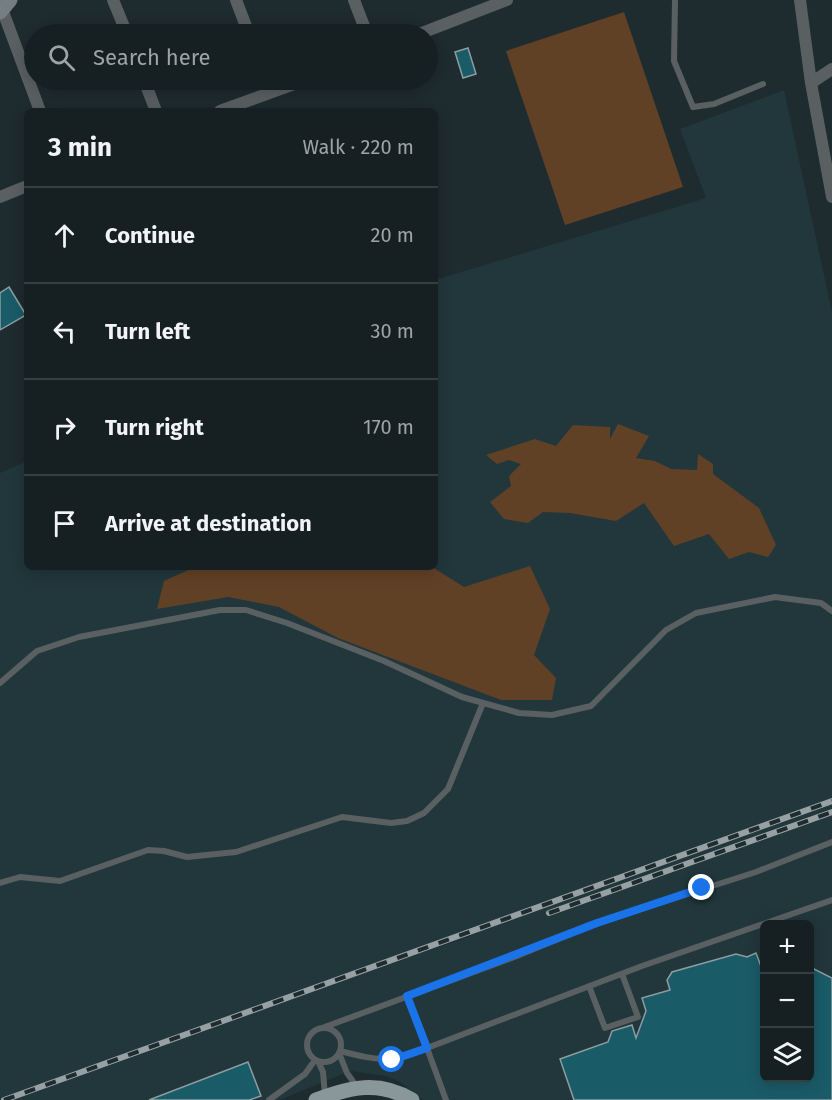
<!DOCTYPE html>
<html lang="en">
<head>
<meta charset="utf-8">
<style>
  :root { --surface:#162023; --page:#232d30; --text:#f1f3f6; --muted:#9ea3a6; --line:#353e41 }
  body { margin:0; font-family:"Fira Sans",sans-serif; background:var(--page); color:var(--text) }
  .controls { position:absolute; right:18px; bottom:18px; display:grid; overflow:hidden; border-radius:9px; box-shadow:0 3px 15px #0003 }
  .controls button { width:54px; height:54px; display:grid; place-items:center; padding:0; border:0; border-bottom:2px solid var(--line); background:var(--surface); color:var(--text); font:30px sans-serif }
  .stop { position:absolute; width:18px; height:18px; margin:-14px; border:4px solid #1a73e8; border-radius:50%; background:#fff }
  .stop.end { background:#1a73e8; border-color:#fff; box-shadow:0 2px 6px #0008 }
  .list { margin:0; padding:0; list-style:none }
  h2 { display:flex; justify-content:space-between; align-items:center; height:78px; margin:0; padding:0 24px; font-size:26px }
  h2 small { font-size:20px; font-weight:400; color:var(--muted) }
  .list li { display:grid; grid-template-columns:39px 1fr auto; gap:18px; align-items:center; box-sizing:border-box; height:96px; padding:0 24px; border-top:2px solid var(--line) }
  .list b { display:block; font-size:22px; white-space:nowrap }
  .list em { font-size:20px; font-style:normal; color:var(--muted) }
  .icon { flex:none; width:33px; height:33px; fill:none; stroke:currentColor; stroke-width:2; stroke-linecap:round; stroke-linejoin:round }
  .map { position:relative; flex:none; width:832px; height:1100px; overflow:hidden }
  .search { position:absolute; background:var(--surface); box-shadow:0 3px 15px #0003; left:24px; top:24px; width:414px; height:66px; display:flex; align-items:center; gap:15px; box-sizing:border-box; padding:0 21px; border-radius:33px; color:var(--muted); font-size:22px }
  .panel { position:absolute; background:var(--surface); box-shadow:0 3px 15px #0003; left:24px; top:108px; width:414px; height:462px; border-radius:9px }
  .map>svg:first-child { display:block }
</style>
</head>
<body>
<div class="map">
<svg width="832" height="1100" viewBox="0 0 832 1100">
  <rect width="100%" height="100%" fill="#1e2b2f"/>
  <!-- built -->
  <path fill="#21373c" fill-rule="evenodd" d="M 784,90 L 832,312 L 832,1100 L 423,1100 L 400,1082 L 386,1076 L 350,1071 L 280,1100 L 0,1100 L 0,473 L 27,461 L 27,567 L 435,567 L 435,280 L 706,198 L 680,129 ZM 531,907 L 463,939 L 288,996 L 288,995 ZM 764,924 L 810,924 L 810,1078 L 764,1078 Z"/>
  <!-- green -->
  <path fill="#614126" d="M 624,12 L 683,187 L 565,225 L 506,51 Z
    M 618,424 L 649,436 L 636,458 L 655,461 L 671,469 L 697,470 L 698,454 L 713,464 L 713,474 L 759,508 L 776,545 L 768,557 L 749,552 L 729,559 L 709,534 L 674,546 L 644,503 L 616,521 L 570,513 L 543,512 L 528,523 L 504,519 L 490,502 L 511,486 L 509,476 L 521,464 L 509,460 L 497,464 L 486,455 L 535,439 L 556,446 L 573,425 L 610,427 L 610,439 Z
    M 530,566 L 550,609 L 534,655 L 556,678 L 552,700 L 501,700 L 338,638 L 279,607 L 228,597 L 157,609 L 164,581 L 195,567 L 432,567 L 464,587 Z"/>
  <!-- building -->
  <path fill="#1a5b68" stroke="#8d9da1" stroke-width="1.5" d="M 468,48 L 476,74 L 463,78 L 455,52 Z
    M 9,287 L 26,315 L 0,330 L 0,293 Z
    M 756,953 L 765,977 L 765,1077 L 810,1077 L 810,967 L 832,978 L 832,1100 L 574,1100 L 560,1059 L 608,1042 L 612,1031 L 632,1025 L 636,1038 L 646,1011 L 642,998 L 670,990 L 667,980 L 672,972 L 736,954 L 747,957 Z
    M 248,1062 L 261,1096 L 249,1100 L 149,1100 Z"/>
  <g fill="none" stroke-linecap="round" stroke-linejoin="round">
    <!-- service -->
    <path stroke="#5a6062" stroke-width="6" d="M 675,0 L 674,61 L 693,107 L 714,104 L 763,84
      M 0,683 L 37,651 L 79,637 L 220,610 L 246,610 L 287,623 L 384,661 L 462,697 L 519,713 L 552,715 L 591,706 L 666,630 L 696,613 L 775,597 L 821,603 L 832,611
      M 0,883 L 20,877 L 60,881 L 148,850 L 164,851 L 187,857 L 236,852 L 342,817 L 391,823 L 407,821 L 424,813 L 448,789 L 483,703
      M 589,986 L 605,1028 L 638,1017 L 622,974
      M 322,1028 L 517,956 L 597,923 L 756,872 L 832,842
      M307 1045a17 17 0 1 1 34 0a17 17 0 1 1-34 0Z
      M 340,1051 C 380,1061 388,1063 427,1048 L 407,996
      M 339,1053 L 347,1073 L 357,1087
      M 318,1061 L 323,1072 L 325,1095
      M 269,1100 L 305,1074 L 315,1060
      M 446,1100 L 427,1048 L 642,966 L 832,900"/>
    <!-- minor -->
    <path stroke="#5a6062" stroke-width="12" d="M 113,0 L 127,34
      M 236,0 L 249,34
      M 354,0 L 367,34
      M 800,0 L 811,83 L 832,197
      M 2,9 L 40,111
      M 419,34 L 507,0
      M 144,80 L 156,111
      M 811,83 L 832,69
      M 220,111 L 305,80
      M 0,197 L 27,186"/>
    <!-- secondary -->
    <path stroke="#757f82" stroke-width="15" d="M 0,12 L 10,0"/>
    <!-- primary -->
    <path stroke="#8a979a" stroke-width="15" d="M 316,1100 C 350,1087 379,1080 412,1100"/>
    <defs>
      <path id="rail" d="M 549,913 L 832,812
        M 4,1100 L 832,801"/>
    </defs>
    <!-- rail casing -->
    <use href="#rail" stroke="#97a1a4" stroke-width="6"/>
    <!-- rail -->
    <use href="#rail" stroke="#1e2b2f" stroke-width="4" stroke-dasharray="11" stroke-linecap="butt"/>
  </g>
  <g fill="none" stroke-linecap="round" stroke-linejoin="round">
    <!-- route -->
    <path stroke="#1a73e8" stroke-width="8" d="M 392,1060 L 427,1048 L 407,996 L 597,923 L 702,888"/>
  </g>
</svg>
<div class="controls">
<button>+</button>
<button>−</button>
<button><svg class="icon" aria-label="layers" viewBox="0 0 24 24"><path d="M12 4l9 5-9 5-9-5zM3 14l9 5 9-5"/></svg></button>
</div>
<div class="stop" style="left:392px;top:1060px"></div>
<div class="stop end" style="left:702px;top:888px"></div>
<div class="search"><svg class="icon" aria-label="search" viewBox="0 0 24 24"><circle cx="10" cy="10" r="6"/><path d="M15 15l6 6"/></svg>Search here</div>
<section class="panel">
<h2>3 min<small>Walk · 220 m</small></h2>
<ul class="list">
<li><svg class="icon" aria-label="ahead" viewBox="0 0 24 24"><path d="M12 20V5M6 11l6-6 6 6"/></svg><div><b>Continue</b></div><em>20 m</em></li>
<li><svg class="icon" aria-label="left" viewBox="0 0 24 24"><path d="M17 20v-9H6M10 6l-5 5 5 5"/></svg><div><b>Turn left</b></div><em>30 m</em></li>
<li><svg class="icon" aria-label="right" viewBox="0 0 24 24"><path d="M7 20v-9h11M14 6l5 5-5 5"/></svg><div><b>Turn right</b></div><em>170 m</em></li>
<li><svg class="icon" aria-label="arrive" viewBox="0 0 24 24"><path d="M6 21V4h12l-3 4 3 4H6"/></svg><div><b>Arrive at destination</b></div></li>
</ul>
</section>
</div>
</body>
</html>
